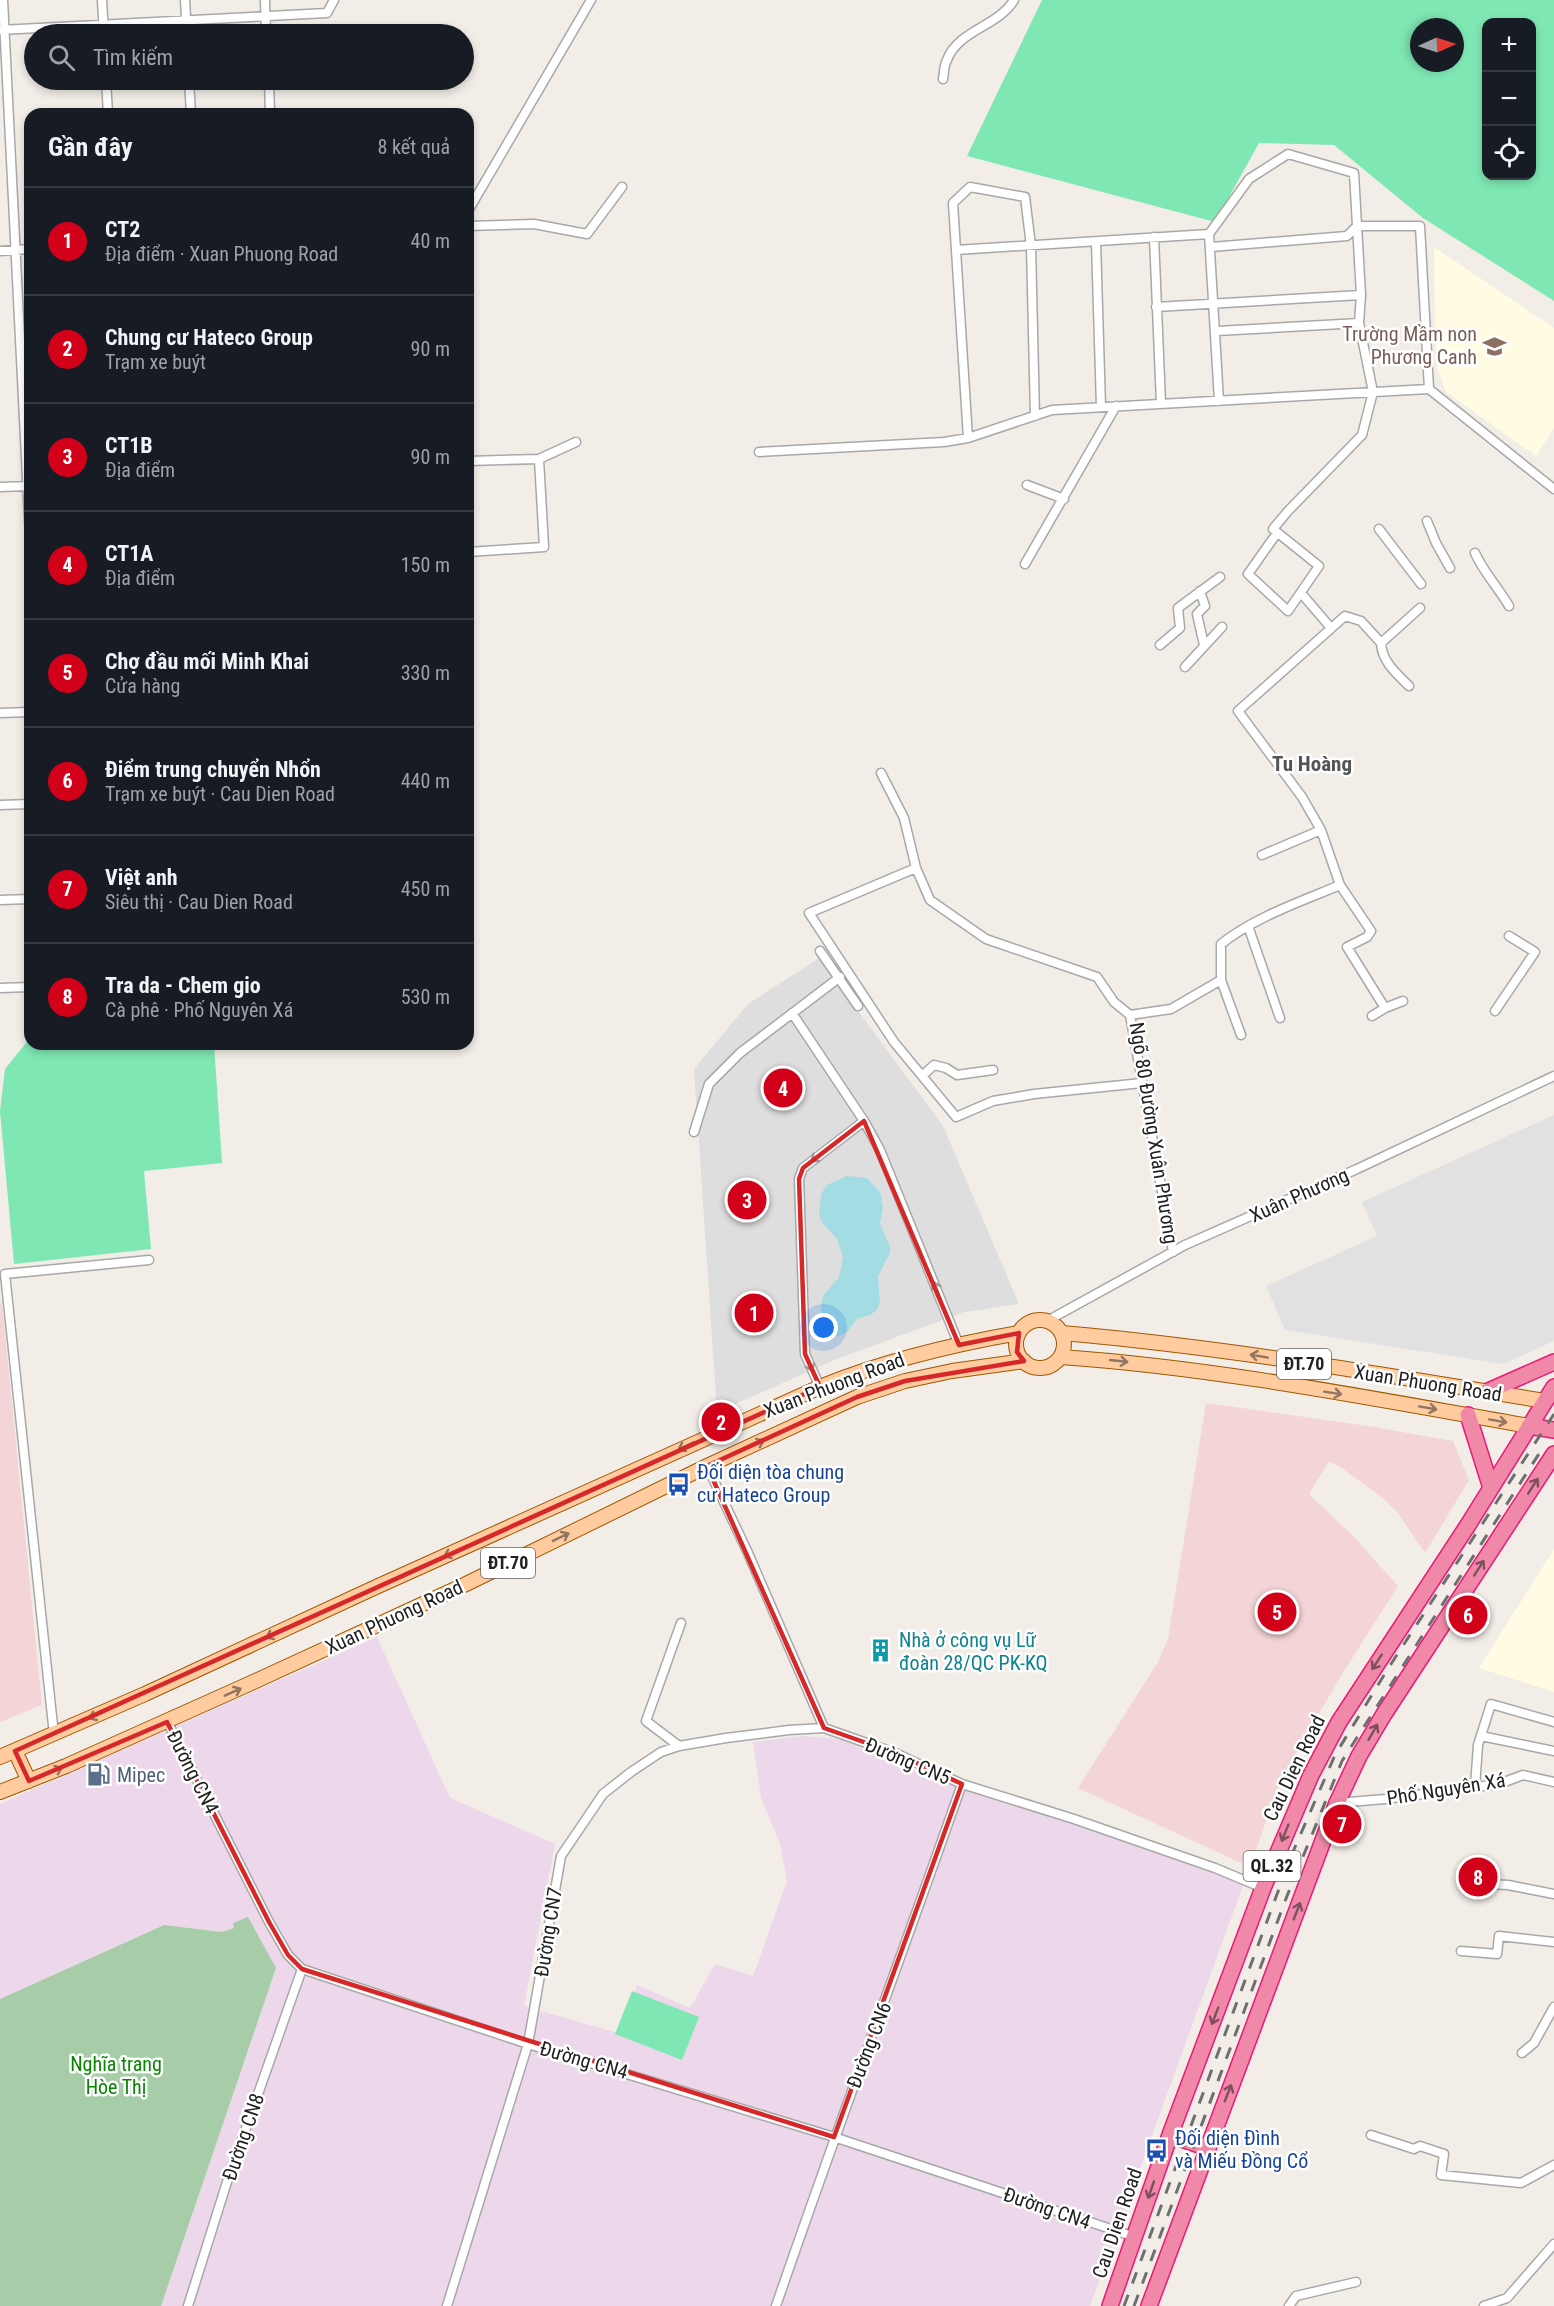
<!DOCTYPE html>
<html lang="vi">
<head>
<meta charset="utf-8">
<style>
  :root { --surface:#171b24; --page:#20242c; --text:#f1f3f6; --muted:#9ea1a6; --line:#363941; --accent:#d20018 }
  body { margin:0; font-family:"Roboto Condensed",sans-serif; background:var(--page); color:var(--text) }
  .controls { position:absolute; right:18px; top:18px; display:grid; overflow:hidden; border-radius:12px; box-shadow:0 3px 9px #0003 }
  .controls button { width:54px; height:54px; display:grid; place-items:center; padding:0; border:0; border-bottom:2px solid var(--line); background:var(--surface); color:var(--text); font:30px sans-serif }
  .compass { position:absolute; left:1410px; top:18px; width:54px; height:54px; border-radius:50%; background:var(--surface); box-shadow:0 3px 9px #0003; rotate:87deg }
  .you { position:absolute; left:824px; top:1328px; width:21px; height:21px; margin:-15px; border:4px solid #fff; border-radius:50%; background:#1a73e8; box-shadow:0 0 0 9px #1a73e833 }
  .badge { display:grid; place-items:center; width:39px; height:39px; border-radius:50%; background:var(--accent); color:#fff; font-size:20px; font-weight:700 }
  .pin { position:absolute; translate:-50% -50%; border:3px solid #fff; box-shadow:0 2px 6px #0006 }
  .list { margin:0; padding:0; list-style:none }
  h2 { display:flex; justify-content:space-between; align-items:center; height:78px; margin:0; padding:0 24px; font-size:26px }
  h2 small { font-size:20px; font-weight:400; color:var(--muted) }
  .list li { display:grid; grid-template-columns:39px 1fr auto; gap:18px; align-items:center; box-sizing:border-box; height:108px; padding:0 24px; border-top:2px solid var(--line) }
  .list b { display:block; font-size:22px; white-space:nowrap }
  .list p { margin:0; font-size:20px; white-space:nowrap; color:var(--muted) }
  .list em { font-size:20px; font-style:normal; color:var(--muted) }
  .icon { flex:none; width:33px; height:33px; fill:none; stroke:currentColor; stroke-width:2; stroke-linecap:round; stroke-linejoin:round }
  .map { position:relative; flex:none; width:1554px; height:2306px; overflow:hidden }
  .search { position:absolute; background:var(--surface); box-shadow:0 3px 9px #0003; left:24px; top:24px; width:450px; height:66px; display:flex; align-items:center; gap:15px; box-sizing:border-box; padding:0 21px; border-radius:33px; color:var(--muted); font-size:22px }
  .panel { position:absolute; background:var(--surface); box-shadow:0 3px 9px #0003; left:24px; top:108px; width:450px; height:942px; border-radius:18px }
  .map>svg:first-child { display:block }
</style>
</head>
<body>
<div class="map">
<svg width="1554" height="2306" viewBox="0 0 1554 2306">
  <rect width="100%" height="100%" fill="#f2ede7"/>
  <!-- residential -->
  <path fill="#dfdede" d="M 819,958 L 943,1126 L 1019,1304 L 964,1312 L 837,1359 L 717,1412 L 694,1069 L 748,1004 Z"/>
  <!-- commercial -->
  <path fill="#f4d5d7" d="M 0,1303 L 2,1303 L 42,1705 L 0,1722 Z
    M 1206,1403 L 1368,1426 L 1453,1441 L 1469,1480 L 1425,1553 L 1398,1513 L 1384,1499 L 1343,1469 L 1329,1461 L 1309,1494 L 1355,1538 L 1398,1586 L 1341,1676 L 1281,1779 L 1250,1867 L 1078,1788 L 1158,1662 L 1168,1639 Z"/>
  <!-- industrial -->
  <path fill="#ecd8ea" d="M 377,1637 L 450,1798 L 555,1844 L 524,2006 L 621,2034 L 637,1985 L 690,2008 L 715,1964 L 753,1976 L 787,1881 L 780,1844 L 761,1798 L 753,1742 L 802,1736 L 841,1739 L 930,1777 L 1202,1866 L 1244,1883 L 1090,2306 L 161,2306 L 276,1968 L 234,1928 L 222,1932 L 164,1925 L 0,1999 L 0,1804 Z"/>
  <!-- education -->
  <path fill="#fffce3" d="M 1434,247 L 1554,328 L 1554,428 L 1536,456 L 1446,392 L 1436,364 Z
    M 1554,1549 L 1554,1692 L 1479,1668 Z"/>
  <!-- cemetery -->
  <path fill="#a6cda7" d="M 248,1917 L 276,1968 L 161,2306 L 0,2306 L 0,1999 L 164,1925 L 222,1932 L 234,1928 L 233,1923 Z"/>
  <!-- pitch -->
  <path fill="#7fe7b3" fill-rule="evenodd" d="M 1042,0 L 1554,0 L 1554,301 L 1423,218 L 1334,145 L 1259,143 L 1215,222 L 967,156 ZM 1486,22 L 1532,22 L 1532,176 L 1486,176 ZM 1419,27 L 1455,27 L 1455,63 L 1419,63 Z
    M 30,1038 L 30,1044 L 214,1044 L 222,1163 L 144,1171 L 151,1249 L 14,1264 L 0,1111 L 5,1069 Z
    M 632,1991 L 699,2017 L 682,2060 L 615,2034 Z"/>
  <!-- parking -->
  <path fill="#e1e1e1" d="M 1554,1115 L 1554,1341 L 1503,1364 L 1285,1330 L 1266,1286 L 1377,1236 L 1362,1202 Z"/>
  <!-- water -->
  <path fill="#a4dce3" d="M 847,1176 L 867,1178 L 880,1192 L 883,1207 L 880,1224 L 890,1247 L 890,1253 L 878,1276 L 880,1303 L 876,1311 L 868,1316 L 858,1318 L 846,1333 L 838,1336 L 828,1333 L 824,1328 L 821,1307 L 823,1296 L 839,1277 L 843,1257 L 837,1239 L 821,1221 L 819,1212 L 821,1194 L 827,1185 Z"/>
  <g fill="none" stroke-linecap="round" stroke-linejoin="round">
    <defs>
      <path id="street" d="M 3,0 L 30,538
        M 102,0 L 104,34
        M 185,0 L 187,34
        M 265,0 L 266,34
        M 0,30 L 327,13 L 334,0
        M 943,79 C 944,73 944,65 947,60 C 958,30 999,26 1014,0
        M 106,80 L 108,114
        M 189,80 L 191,114
        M 269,80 L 270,114
        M 468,211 L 591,0
        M 468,226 L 534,224 L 587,234 L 622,187
        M 1154,237 L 1161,403
        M 1096,242 L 1101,407
        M 1211,247 L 1347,236 L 1357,226 L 1420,226 L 1429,389
        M 956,250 L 1209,234
        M 0,251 L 30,249
        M 1156,307 L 1361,295
        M 1217,331 L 1359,323
        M 1429,389 L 1554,489
        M 1219,401 L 1209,234 L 1249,179 L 1288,154 L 1354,173 L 1361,295 L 1359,323 L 1373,392 L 1362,435 L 1288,511 L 1273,529 L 1319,566 L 1288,611 L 1248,574 L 1277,533
        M 968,438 L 953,203 L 970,187 L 1025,197 L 1031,246 L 1035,416
        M 759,452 L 944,442 L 968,438 L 1052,410 L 1429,389
        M 468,461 L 539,459 L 576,442
        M 1027,485 L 1064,499
        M 0,487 L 30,486
        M 1427,521 L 1436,543 L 1450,568
        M 1379,529 L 1421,584
        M 468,552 L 544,547 L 539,459
        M 1475,553 C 1484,573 1498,587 1509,606
        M 1025,564 L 1116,406
        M 1200,591 L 1205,606 L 1197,614 L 1204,645
        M 1301,593 L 1331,628
        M 1381,643 C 1382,662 1397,674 1409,686
        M 1381,643 L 1420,608
        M 1160,645 L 1180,628 L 1178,608 L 1220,577
        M 1185,667 L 1222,627
        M 0,713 L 30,712
        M 468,760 L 468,771
        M 881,773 L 904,818 L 916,868
        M 0,805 L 30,804
        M 1262,855 L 1321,830
        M 0,900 L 30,899
        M 1248,926 L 1280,1018
        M 820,951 L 858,1006
        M 1221,980 L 1241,1035
        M 0,988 L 30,987
        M 1385,1008 L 1403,1001
        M 1495,1011 L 1535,952 L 1509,936
        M 792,1013 L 864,1121 L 880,1150 L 959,1345
        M 1130,1015 L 1114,1002 L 1097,977 L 986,939 L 930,900 L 916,868 L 809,913 L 894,1042 L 956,1117 L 993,1101 L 1034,1094 L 1142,1083
        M 1130,1015 L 1171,1009 L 1221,980 L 1221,944 C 1255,917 1300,902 1340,885
        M 1130,1015 L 1173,1252
        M 1372,1016 L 1385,1008 L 1347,947 L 1367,937 L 1371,931 L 1340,885 L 1321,830 L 1302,797 L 1238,711 L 1345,616 L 1361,621 L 1381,643
        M 922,1076 L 934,1065 L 946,1068 L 957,1075 L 993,1070
        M 694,1132 L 709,1084 L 740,1053 L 840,977
        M 1047,1321 L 1185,1245 L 1357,1169 L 1554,1076
        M 820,1387 L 805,1354 L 799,1179 L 803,1168 L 864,1121
        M 707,1466 L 748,1553 L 824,1728
        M 167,1721 L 269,1922 L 288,1955 L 302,1969 L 528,2044 L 834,2137 L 1135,2237
        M 54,1735 L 5,1274 L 149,1260
        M 1481,1736 L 1554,1751
        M 679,1746 L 646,1721 L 681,1623
        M 1475,1787 L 1478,1745 L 1491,1704 L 1554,1722
        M 1337,1803 L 1385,1799 L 1499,1784 L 1523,1775 L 1554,1782
        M 1466,1883 L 1508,1885 L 1554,1894
        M 1461,1951 L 1497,1954 L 1499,1936 L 1554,1942
        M 1522,2053 L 1534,2043 L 1554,2007
        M 1371,2135 L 1414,2149 L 1420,2146 L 1444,2154 L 1441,2175 L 1521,2183 L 1554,2165
        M 188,2306 L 226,2185 L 302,1969
        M 447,2306 L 528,2044 L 561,1856 L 603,1794 L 631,1772 L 661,1752 L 679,1746 L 726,1738 L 789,1730 L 824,1728 L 895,1753 L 962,1784 L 1074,1819 L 1215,1868 L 1263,1888
        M 776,2306 C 836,2131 901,1958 962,1784
        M 1289,2306 L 1296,2296 L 1356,2282
        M 1484,2306 L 1507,2298 L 1554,2244"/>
      <path id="primary" d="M1016 1344a24 24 0 1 1 48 0a24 24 0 1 1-48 0Z
        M 1062,1333 C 1224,1347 1385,1375 1545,1401
        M 1061,1357 C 1218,1368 1374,1399 1529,1426
        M 15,1751 L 29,1781
        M 0,1757 L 145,1694 L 376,1587 L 820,1387 C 884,1361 950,1345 1019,1333
        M 0,1792 L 66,1766 L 249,1684 L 464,1585 L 707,1466 L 857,1397 L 905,1381 L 952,1371 L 1024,1361"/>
      <path id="highway" d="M 1486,1392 L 1554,1362
        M 1468,1415 L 1491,1488
        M 1529,1426 L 1554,1430
        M 1170,2135 L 1208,2148
        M 1110,2306 L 1170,2135 L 1263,1888 L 1311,1775 L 1339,1722 L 1468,1525 L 1554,1387
        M 1149,2306 L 1337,1803 L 1359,1756 L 1384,1714 L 1554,1454"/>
    </defs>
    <!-- street casing -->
    <use href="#street" stroke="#a8a8a8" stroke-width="11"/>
    <!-- primary casing -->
    <use href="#primary" stroke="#9e5800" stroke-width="16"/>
    <!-- highway casing -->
    <use href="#highway" stroke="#eb1978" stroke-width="18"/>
    <!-- street -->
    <use href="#street" stroke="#fff" stroke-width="8"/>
    <!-- primary -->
    <use href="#primary" stroke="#ffcb9f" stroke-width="14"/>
    <!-- highway -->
    <use href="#highway" stroke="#ef89a7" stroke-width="15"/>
    <!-- rail -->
    <path stroke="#6f6f6f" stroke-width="3" stroke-dasharray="12 12" stroke-linecap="butt" d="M 1124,2306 L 1292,1854 L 1335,1755 L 1389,1667 L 1554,1414
      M 1134,2306 L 1287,1896 L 1342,1761 L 1544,1446"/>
  </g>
  <!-- one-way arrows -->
  <defs><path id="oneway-shaft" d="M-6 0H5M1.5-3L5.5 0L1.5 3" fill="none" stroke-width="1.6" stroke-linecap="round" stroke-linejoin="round" transform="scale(1.5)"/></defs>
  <g stroke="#9b9b9b">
    <use href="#oneway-shaft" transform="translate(818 1156) rotate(142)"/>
    <use href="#oneway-shaft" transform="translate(937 1290) rotate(-112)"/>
    <use href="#oneway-shaft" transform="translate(809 1363) rotate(67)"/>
  </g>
  <g stroke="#907660">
    <use href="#oneway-shaft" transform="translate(1259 1356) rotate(-170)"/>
    <use href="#oneway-shaft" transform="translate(1119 1361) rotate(6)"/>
    <use href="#oneway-shaft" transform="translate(1333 1393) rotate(9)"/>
    <use href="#oneway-shaft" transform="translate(1428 1408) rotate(10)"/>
    <use href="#oneway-shaft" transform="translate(1498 1421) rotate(10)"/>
    <use href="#oneway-shaft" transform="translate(756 1444) rotate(-24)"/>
    <use href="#oneway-shaft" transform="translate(686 1446) rotate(155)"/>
    <use href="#oneway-shaft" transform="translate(561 1537) rotate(-26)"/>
    <use href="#oneway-shaft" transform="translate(452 1553) rotate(156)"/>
    <use href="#oneway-shaft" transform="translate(274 1634) rotate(155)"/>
    <use href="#oneway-shaft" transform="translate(233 1692) rotate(-24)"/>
    <use href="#oneway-shaft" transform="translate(97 1715) rotate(156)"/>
    <use href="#oneway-shaft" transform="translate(54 1771) rotate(-22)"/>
  </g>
  <g stroke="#7e505d">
    <use href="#oneway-shaft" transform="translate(1533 1486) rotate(-57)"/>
    <use href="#oneway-shaft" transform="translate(1479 1568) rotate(-57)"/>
    <use href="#oneway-shaft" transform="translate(1377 1662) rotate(123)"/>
    <use href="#oneway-shaft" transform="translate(1373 1732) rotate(-60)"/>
    <use href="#oneway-shaft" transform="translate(1285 1833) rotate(112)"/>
    <use href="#oneway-shaft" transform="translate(1297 1911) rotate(-69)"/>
    <use href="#oneway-shaft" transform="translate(1215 2016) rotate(111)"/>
    <use href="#oneway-shaft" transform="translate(1228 2093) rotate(-69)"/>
    <use href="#oneway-shaft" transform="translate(1151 2190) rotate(109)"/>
  </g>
  <!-- marked area -->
  <path fill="none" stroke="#d62828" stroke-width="4.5" stroke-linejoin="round" d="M 864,1121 L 959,1345 L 1019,1333 L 1017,1352 L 1024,1361 L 905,1381 L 857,1397 L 707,1466 L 824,1728 L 895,1753 L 962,1784 L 834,2137 L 302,1969 L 288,1955 L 269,1922 L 167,1722 L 29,1781 L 15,1751 L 820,1387 L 805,1354 L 799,1179 L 803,1168 Z"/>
  <!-- icons -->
  <defs>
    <symbol id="school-bare" viewBox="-9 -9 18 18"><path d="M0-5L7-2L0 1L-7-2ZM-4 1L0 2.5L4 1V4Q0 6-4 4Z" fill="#8d6e63" stroke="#fff" stroke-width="2.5" paint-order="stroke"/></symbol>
    <symbol id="bus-bare" viewBox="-9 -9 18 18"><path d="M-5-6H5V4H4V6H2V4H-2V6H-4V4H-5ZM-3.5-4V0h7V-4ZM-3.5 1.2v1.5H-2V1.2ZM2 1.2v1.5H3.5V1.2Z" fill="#1a4fb4" stroke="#fff" stroke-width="2.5" paint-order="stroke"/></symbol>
    <symbol id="building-bare" viewBox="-9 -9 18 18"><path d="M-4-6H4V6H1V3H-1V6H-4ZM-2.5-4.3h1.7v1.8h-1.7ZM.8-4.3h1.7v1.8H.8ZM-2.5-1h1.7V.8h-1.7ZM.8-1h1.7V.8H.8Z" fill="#0f9aa8" stroke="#fff" stroke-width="2.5" paint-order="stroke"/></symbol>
    <symbol id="fuel-bare" viewBox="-9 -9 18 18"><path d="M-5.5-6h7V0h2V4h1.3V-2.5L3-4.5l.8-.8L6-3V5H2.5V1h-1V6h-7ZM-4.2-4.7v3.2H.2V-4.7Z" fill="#5c6f8a" stroke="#fff" stroke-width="2.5" paint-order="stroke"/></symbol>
  </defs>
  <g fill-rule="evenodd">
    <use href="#school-bare" x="1478" y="330" width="33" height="33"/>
    <use href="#bus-bare" x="662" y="1468" width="33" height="33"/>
    <use href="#building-bare" x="864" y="1634" width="33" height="33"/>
    <use href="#fuel-bare" x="82" y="1758" width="33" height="33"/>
    <use href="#bus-bare" x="1140" y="2134" width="33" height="33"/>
  </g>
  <g text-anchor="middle" stroke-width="5" stroke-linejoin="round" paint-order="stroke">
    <!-- shield labels -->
    <g fill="#fff" stroke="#646464" stroke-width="1.5">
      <rect x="1277" y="1349" width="54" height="30" rx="4.5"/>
      <rect x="481" y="1548" width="54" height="30" rx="4.5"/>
      <rect x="1243.5" y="1851" width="57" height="30" rx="4.5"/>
    </g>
    <g font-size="18" font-weight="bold" fill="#212121">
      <text x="1304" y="1370">ĐT.70</text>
      <text x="508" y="1569">ĐT.70</text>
      <text x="1272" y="1872">QL.32</text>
    </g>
    <!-- education labels -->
    <g font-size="20" fill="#785e54" stroke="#fff" text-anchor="end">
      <text x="1477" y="341">Trường Mầm non<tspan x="1477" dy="23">Phương Canh</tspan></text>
    </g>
    <!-- street labels -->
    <g font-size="20" fill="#212121" stroke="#fff">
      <text transform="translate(1154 1133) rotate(81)" y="7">Ngõ 80 Đường Xuân Phương</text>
      <text transform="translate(1299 1195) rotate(-24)" y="7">Xuân Phương</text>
      <text transform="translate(1428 1383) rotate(9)" y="7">Xuan Phuong Road</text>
      <text transform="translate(834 1385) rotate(-21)" y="7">Xuan Phuong Road</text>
      <text transform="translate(394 1617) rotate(-25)" y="7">Xuan Phuong Road</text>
      <text transform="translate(908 1761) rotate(23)" y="7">Đường CN5</text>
      <text transform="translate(1294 1768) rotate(-64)" y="7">Cau Dien Road</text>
      <text transform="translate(193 1772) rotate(63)" y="7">Đường CN4</text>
      <text transform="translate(1446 1789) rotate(-9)" y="7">Phố Nguyên Xá</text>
      <text transform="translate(548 1932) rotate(-81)" y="7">Đường CN7</text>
      <text transform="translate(869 2045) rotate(-69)" y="7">Đường CN6</text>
      <text transform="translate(584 2060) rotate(16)" y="7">Đường CN4</text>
      <text transform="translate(243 2137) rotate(-71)" y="7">Đường CN8</text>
      <text transform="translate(1047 2208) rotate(19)" y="7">Đường CN4</text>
      <text transform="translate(1117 2223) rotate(-71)" y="7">Cau Dien Road</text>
    </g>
    <!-- transit labels -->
    <g font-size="20" fill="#164399" stroke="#fff" text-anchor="start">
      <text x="697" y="1479">Đối diện tòa chung<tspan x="697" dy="23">cư Hateco Group</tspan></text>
      <text x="1175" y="2145">Đối diện Đình<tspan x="1175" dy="23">và Miếu Đồng Cổ</tspan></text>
    </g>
    <!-- culture labels -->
    <g font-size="20" fill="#0d838f" stroke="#fff" text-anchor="start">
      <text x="899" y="1647">Nhà ở công vụ Lữ<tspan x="899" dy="23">đoàn 28/QC PK-KQ</tspan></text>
    </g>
    <!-- service labels -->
    <g font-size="20" fill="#4e5e75" stroke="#fff" text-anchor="start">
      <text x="117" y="1782">Mipec</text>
    </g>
    <!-- park labels -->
    <g font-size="20" fill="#078602" stroke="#fff">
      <text x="116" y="2071">Nghĩa trang<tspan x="116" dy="23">Hòe Thị</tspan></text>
    </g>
    <!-- neighbourhood labels -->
    <g font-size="21" font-weight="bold" fill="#545454" stroke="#fff">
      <text x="1312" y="771">Tu Hoàng</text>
    </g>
  </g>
</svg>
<div class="controls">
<button>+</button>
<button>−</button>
<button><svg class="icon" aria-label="locate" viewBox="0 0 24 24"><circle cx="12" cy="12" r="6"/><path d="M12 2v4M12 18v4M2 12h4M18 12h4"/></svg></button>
</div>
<svg class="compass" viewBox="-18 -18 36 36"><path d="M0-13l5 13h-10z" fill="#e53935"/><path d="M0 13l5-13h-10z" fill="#9ea1a6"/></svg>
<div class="you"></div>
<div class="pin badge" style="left:754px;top:1313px">1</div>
<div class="pin badge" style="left:721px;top:1422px">2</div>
<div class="pin badge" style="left:747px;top:1200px">3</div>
<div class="pin badge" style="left:783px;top:1088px">4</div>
<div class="pin badge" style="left:1277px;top:1612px">5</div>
<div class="pin badge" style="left:1468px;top:1615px">6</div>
<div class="pin badge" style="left:1342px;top:1824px">7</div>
<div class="pin badge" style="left:1478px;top:1877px">8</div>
<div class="search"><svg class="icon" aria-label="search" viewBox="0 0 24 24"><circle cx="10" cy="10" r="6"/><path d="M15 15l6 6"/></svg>Tìm kiếm</div>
<section class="panel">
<h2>Gần đây<small>8 kết quả</small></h2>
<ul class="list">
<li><span class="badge">1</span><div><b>CT2</b><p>Địa điểm · Xuan Phuong Road</p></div><em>40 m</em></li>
<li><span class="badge">2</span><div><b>Chung cư Hateco Group</b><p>Trạm xe buýt</p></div><em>90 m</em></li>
<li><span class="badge">3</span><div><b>CT1B</b><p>Địa điểm</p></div><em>90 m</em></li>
<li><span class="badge">4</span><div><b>CT1A</b><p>Địa điểm</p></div><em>150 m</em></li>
<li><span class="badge">5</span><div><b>Chợ đầu mối Minh Khai</b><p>Cửa hàng</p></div><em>330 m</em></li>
<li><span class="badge">6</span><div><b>Điểm trung chuyển Nhổn</b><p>Trạm xe buýt · Cau Dien Road</p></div><em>440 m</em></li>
<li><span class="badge">7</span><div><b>Việt anh</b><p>Siêu thị · Cau Dien Road</p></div><em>450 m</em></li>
<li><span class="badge">8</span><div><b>Tra da - Chem gio</b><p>Cà phê · Phố Nguyên Xá</p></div><em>530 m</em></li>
</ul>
</section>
</div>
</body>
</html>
